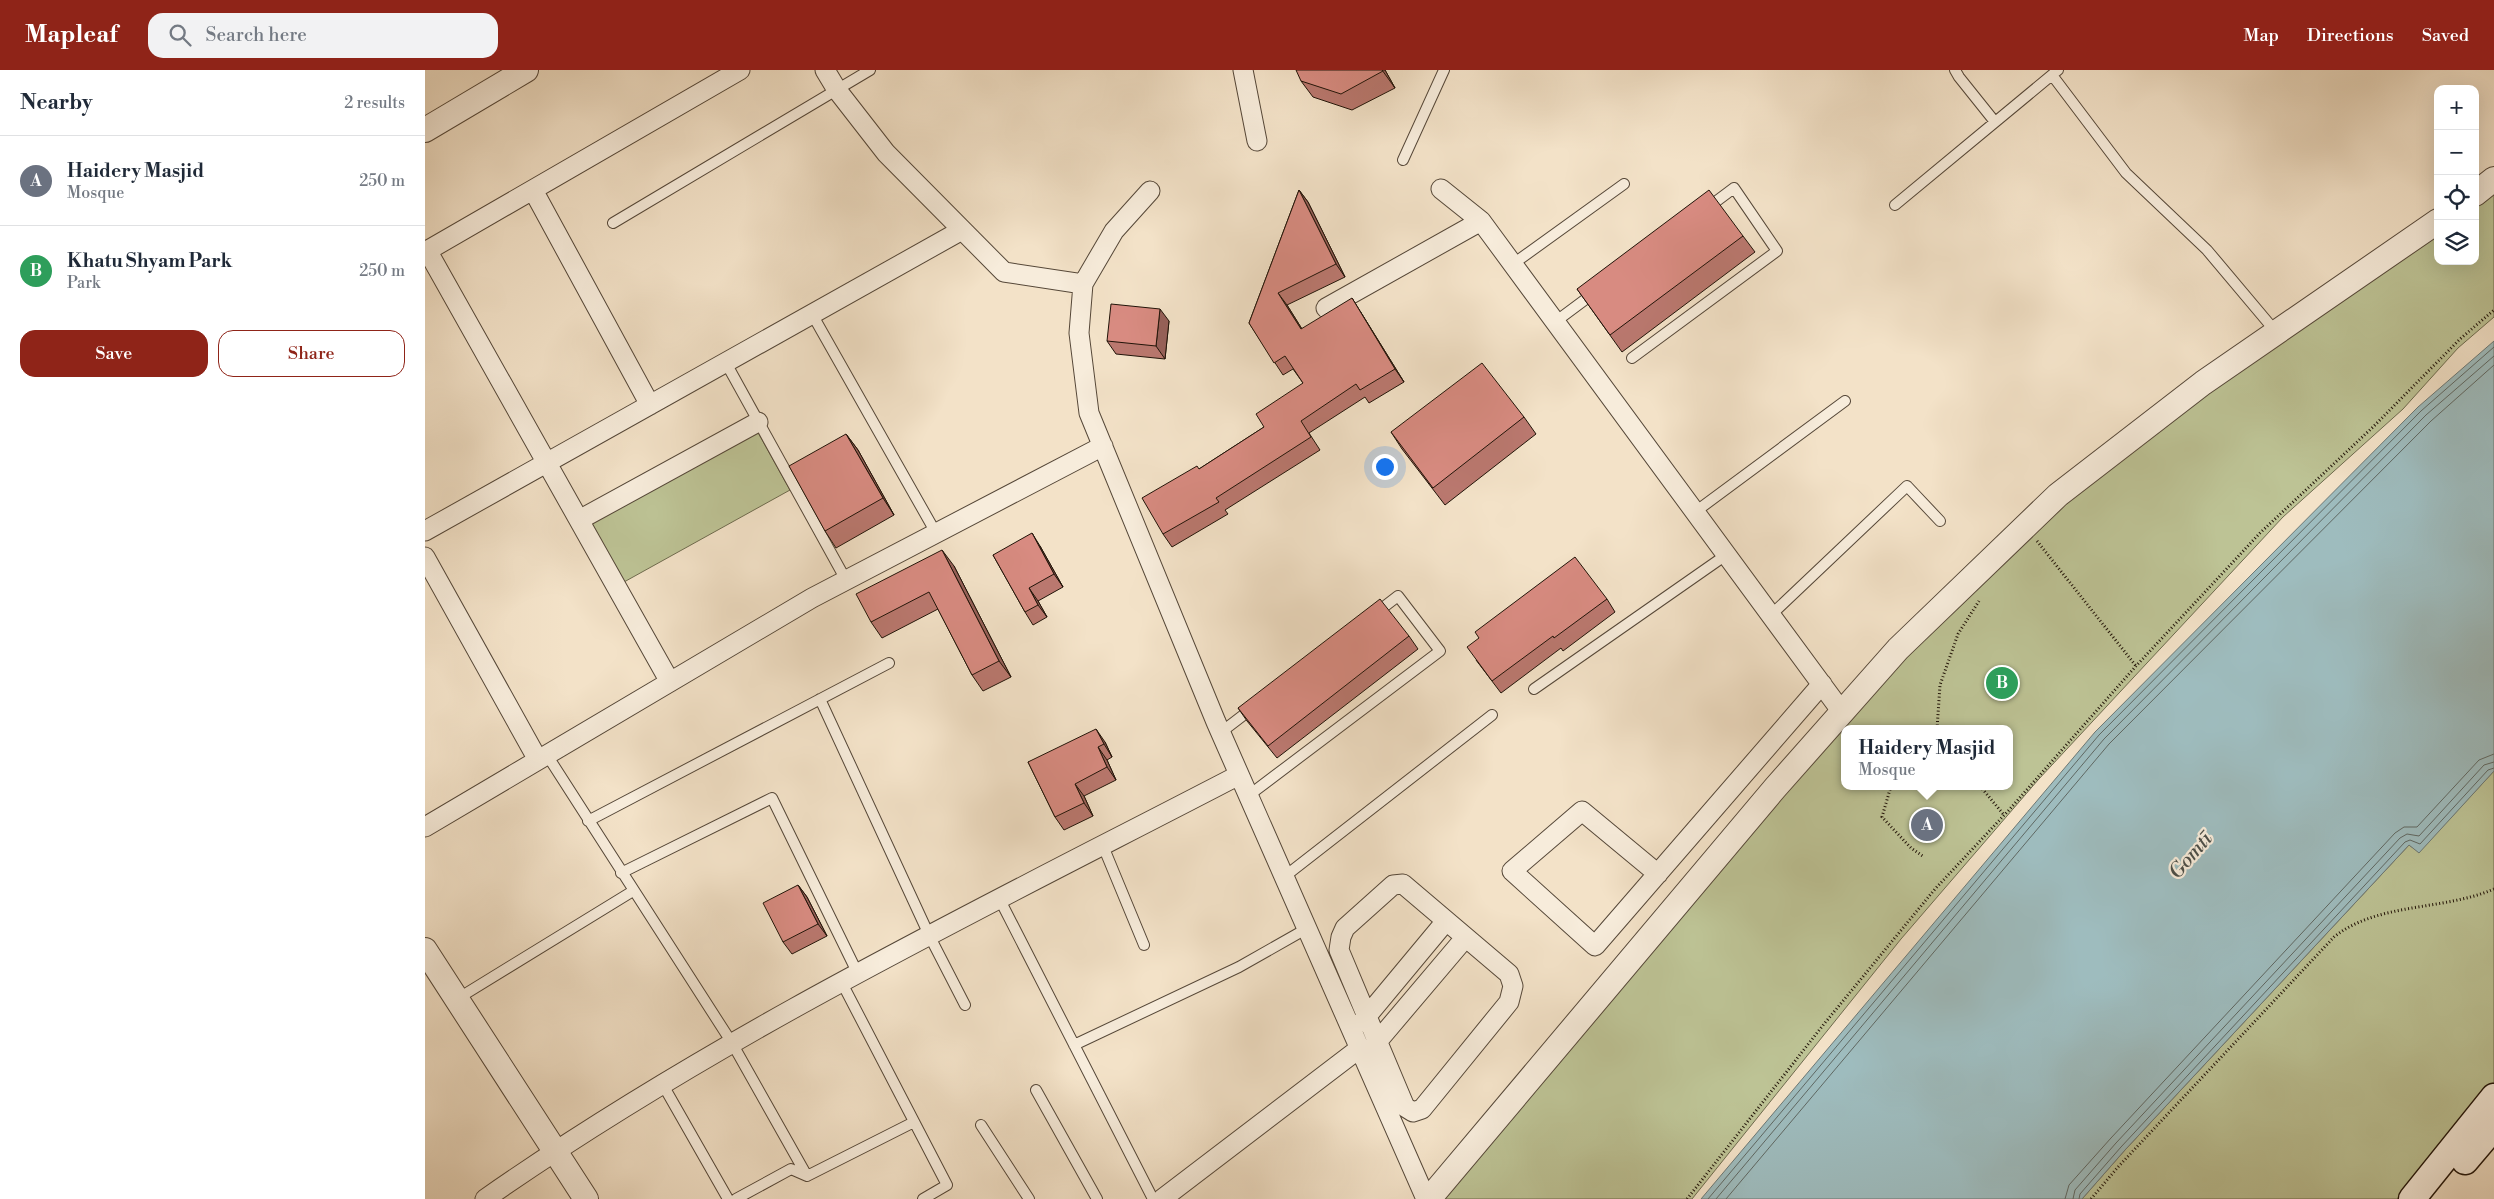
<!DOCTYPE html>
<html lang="en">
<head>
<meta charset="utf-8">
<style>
  :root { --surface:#fff; --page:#f2f2f3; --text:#1f2937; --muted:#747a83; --line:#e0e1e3; --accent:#8f2418 }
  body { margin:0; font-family:"Libre Bodoni",serif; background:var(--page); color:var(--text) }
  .controls { position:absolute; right:15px; top:15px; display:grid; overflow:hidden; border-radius:10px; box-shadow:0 5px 20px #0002 }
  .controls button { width:45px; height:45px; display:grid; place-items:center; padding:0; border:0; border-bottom:1px solid var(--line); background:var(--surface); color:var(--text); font:25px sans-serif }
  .you { position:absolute; left:959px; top:396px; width:18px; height:18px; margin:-12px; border:4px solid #fff; border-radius:50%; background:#1a73e8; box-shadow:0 0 0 8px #1a73e833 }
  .badge { display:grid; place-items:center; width:32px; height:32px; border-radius:50%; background:var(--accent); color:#fff; font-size:16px; font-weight:700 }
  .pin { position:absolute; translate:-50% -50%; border:2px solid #fff; box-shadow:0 1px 5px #0006 }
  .popup { position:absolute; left:1416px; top:655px; width:172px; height:65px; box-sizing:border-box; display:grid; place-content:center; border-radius:10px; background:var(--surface); filter:drop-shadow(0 1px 4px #0005); font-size:16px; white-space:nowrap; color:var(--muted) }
  .popup b { font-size:19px; color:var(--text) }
  .popup::after { content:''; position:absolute; left:50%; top:100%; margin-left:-10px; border:10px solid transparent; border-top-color:var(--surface) }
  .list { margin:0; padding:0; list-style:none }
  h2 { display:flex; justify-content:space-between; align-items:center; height:65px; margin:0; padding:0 20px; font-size:21px }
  h2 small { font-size:16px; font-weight:400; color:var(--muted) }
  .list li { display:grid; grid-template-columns:32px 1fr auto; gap:15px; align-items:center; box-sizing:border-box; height:90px; padding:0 20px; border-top:1px solid var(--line) }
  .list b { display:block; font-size:19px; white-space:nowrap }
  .list p { margin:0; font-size:16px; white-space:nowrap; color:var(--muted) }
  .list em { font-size:16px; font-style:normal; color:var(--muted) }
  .actions { display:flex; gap:10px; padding:15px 20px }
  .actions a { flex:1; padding:11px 0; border:1px solid var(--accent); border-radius:15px; text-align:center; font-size:18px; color:var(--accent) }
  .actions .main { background:var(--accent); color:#fff }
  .icon { flex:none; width:28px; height:28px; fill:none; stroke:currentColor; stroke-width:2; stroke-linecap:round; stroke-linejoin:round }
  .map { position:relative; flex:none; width:2069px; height:1129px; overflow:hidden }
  header { display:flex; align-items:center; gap:30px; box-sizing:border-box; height:70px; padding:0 25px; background:var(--accent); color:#fff }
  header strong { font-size:24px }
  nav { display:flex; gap:28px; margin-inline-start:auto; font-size:18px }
  .search { width:350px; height:45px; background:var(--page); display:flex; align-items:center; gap:12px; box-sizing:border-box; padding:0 18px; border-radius:15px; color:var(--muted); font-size:19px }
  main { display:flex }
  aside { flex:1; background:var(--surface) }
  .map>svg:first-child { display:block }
</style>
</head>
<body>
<header>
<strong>Mapleaf</strong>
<div class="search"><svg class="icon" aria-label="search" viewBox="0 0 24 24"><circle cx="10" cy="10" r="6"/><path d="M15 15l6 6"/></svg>Search here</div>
<nav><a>Map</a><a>Directions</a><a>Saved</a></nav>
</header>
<main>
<aside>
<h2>Nearby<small>2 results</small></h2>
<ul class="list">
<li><span class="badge" style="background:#6b7280">A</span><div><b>Haidery Masjid</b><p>Mosque</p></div><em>250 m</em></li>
<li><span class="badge" style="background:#2e9e5b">B</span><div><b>Khatu Shyam Park</b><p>Park</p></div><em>250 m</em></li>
</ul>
<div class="actions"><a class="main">Save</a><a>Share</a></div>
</aside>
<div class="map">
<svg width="2069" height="1129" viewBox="0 0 2069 1129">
  <rect width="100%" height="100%" fill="#f3e2c8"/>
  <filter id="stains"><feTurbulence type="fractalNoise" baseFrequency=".004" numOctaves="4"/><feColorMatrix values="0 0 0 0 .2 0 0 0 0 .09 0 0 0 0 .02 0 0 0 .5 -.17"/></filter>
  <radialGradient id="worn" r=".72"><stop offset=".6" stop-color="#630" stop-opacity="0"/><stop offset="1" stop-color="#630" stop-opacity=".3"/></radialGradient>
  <!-- green -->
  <path fill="#bdc395" stroke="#6e6b4e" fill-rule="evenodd" d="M 2069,118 L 2069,247 L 2033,278 L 1978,339 L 1858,447 L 1613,710 L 1476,869 L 1267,1129 L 1013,1129 L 1424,641 L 1643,425 L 1782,316 L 2013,158 L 2013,191 L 2050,191 L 2050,131 ZM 1420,659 L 1584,659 L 1584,716 L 1420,716 Z
    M 331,359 L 365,420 L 199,512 L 165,450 Z
    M 2069,701 L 2069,1015 L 1983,1129 L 1657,1129 L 1700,1080 L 1984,775 L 1994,782 Z"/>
  <!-- water -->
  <path fill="#9ebcbe" stroke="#6c7875" d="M 2069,271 L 2069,701 L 1994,783 L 1984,775 L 1700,1080 L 1657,1129 L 1276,1129 L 1670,662 L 1993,337 Z"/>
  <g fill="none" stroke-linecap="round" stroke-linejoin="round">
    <!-- shore -->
    <path stroke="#5f6863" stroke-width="1" d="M 1283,1129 L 1674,665 L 1996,341 L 2069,277
      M 1291,1129 L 1679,669 L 2001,345 L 2069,286
      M 1301,1129 L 1684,674 L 2006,351 L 2069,295
      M 1640,1129 L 1644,1115 L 1686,1068 L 1970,763 L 1979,757 L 1992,757 L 2054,690 L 2069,684
      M 1648,1129 L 1650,1120 L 1691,1073 L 1975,768 L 1982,764 L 1994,766 L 2059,695 L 2069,692
      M 1654,1129 L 1655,1124 L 1696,1077 L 1980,772 L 1985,770 L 1995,774 L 2063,700 L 2069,698"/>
    <defs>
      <path id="service" d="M 1530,0 L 1534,7 L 1570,52
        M 1627,5 L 1701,103 L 1782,180 L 1851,262
        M 978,90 L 1019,0
        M 1470,135 L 1633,0
        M 188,153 L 445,0
        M 1088,194 L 1199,114
        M 387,244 L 511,463
        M 1130,252 L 1169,223
        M 1207,288 L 1352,181 L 1309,118 L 1281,139
        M 301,293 L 421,510
        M 1270,442 L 1420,331
        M 1346,545 L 1482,416 L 1515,451
        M 1109,619 L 1301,485
        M 395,629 L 505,867 L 540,935
        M 795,663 L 829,637
        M 122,685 L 307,973 L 382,1106
        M 823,726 L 1015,581 L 973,526 L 951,543
        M 163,751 L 464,593
        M 678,776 L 719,875
        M 196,803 L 347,728 L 433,904
        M 859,807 L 1067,645
        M 575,830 L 728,1129
        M 417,913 L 522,1115 L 498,1129
        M 32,929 L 208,821
        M 649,975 L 814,897 L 881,859
        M 238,1015 L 303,1129
        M 611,1020 L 672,1129
        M 556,1055 L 604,1129
        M 311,1129 L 366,1099 L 382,1106 L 489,1052"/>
      <path id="minor" d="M 400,0 L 412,20 L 461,83 L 579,202 L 658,214
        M 818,0 L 832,71
        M 1016,119 L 1056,151 L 1417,642
        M 108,120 L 225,335
        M 725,121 L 689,161 L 658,214 L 654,263 L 664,343 L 791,652 L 1001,1129
        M 2,180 L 245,612
        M 0,182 L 315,0
        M 901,238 L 1056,151
        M 154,450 L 333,352
        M 0,461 L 537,160
        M 0,487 L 113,690
        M 0,757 L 387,528 L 678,376
        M 1233,804 L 1157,741 L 1087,801 L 1170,876 L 1397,614
        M 978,814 L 1084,904 L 1088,916 L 1084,932 L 997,1039 L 988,1042 L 980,1037 L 914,880 L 916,867 L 920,858 L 968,815 Z
        M 937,952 L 1021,851
        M 946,979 L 1040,868
        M 60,1129 C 296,964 558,838 814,705
        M 737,1129 L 935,978"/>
      <path id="tertiary" d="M 0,60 L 101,0
        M 2050,124 L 2069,109
        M 0,880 L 161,1129
        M 1004,1129 L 1350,718 L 1473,579 L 1633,425 L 1778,313 L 2013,151"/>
      <path id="secondary" d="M 2040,1091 L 2069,1057
        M 1987,1129 L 2069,1027"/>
    </defs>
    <!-- service casing -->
    <use href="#service" stroke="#554738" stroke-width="12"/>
    <!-- minor casing -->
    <use href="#minor" stroke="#554738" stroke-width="21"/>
    <!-- tertiary casing -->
    <use href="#tertiary" stroke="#554738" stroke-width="26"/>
    <!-- secondary casing -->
    <use href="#secondary" stroke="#201308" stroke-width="29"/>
    <!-- path -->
    <path stroke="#201308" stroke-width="3" stroke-dasharray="1 2.5" stroke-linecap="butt" d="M 1612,471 L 1711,596
      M 1512,659 L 1515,615 L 1533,564 L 1554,531
      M 1466,716 L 1457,747 L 1486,778 L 1499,787
      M 1555,716 L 1579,745
      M 1262,1129 L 1399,954 L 1510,819 L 1584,740 L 1711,596 L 1835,463 L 1948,357 L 2035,269 L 2069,240
      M 1666,1129 L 1693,1097 L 1909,867 C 1953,832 2018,841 2069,819"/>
    <!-- service -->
    <use href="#service" stroke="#f7ecdb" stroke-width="10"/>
    <!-- minor -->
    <use href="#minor" stroke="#f7ecdb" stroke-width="19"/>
    <!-- tertiary -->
    <use href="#tertiary" stroke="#f7ecdb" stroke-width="24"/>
    <!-- secondary -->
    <use href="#secondary" stroke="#f7ecdb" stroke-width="26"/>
  </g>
  <!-- wall -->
  <path fill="#ba786f" stroke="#201308" d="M 960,0 L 970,18 L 927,40 L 888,27 L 876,11 Z
    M 874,120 L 883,132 L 920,207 L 862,235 L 877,259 L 935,241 L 979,312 L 944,333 L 940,327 L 884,363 L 895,380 L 800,440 L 803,444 L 747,477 L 738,464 L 774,399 L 839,357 L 878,313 L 868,299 L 858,305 L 824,253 Z
    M 1318,166 L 1330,182 L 1197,282 L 1152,219 Z
    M 744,251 L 740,289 L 691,284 L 682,271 Z
    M 1099,347 L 1111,364 L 1020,435 L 977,379 L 966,362 Z
    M 421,364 L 433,380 L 469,445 L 411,478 L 400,461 Z
    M 615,476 L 638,517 L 613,531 L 622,547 L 608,555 L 600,542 L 568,485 Z
    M 529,496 L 586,607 L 558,621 L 547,605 L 513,539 L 457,568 L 446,552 Z
    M 1182,529 L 1190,542 L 1138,581 L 1136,578 L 1076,623 L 1051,590 Z
    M 984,566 L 993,579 L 852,688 L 822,651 L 813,638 Z
    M 680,672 L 687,687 L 682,690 L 691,710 L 659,726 L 668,746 L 639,760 L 630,747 L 603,692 Z
    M 373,815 L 382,827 L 402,866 L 367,884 L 358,872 Z"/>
  <!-- shaded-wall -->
  <path fill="#97615a" stroke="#201308" d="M 957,0 L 960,0 L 970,18 Z
    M 874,120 L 883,132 L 920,207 L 911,194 Z
    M 853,223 L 862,235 L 885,272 L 876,259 Z
    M 927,228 L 935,241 L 979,312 L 970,299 Z
    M 735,239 L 744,251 L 740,289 L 731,276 Z
    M 421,364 L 433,380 L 469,445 L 458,428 Z
    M 607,463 L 615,476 L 638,517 L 629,504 Z
    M 517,480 L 529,496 L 586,607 L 574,591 Z
    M 604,518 L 613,531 L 622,547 L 613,535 Z
    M 671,659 L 680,672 L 687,687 L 679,674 Z
    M 673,677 L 682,690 L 691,710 L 682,697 Z
    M 650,714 L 659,726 L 668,746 L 659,733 Z
    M 373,815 L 382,827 L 402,866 L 393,854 Z"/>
  <!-- building -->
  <path fill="#d88b81" stroke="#201308" d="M 871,0 L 957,0 L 958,1 L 916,24 L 876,11 Z
    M 874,120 L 911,194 L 853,223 L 876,259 L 927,228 L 970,299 L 935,320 L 931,314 L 876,351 L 886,367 L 791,428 L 794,432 L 738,464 L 717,428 L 772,396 L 774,399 L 839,357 L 831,344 L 878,313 L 860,286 L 849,293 L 824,253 Z
    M 1284,120 L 1318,166 L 1185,265 L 1152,219 Z
    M 686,234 L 735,239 L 731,276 L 682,271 Z
    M 1057,293 L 1099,347 L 1008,418 L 966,362 Z
    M 421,364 L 458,428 L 400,461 L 364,396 Z
    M 607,463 L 629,504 L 604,518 L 613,535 L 600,542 L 568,485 Z
    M 517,480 L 574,591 L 547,605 L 504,522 L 446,552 L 431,524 Z
    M 1150,487 L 1182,529 L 1129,568 L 1128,566 L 1067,611 L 1042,577 L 1054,568 L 1050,562 Z
    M 955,529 L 984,566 L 843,676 L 813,638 Z
    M 671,659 L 679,674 L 673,677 L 682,697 L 650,714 L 659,733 L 630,747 L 603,692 Z
    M 373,815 L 393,854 L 358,872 L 338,833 Z"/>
  <g text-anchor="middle" stroke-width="4.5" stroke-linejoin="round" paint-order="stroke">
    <!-- water labels -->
    <g font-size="20" font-style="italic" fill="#4c4e48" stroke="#f7ecdb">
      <text transform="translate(1765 785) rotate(-49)" y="7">Gomtī</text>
    </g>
  </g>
  <rect width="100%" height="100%" filter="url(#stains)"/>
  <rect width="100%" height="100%" fill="url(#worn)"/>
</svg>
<div class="controls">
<button>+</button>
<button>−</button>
<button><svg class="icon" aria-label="locate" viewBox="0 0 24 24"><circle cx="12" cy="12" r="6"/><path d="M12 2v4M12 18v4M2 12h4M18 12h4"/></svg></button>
<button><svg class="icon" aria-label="layers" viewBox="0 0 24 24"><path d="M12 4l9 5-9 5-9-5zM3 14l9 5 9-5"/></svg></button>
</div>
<div class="you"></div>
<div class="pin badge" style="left:1502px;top:755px;background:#6b7280">A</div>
<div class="popup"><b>Haidery Masjid</b>Mosque</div>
<div class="pin badge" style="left:1577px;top:613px;background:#2e9e5b">B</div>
</div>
</main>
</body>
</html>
